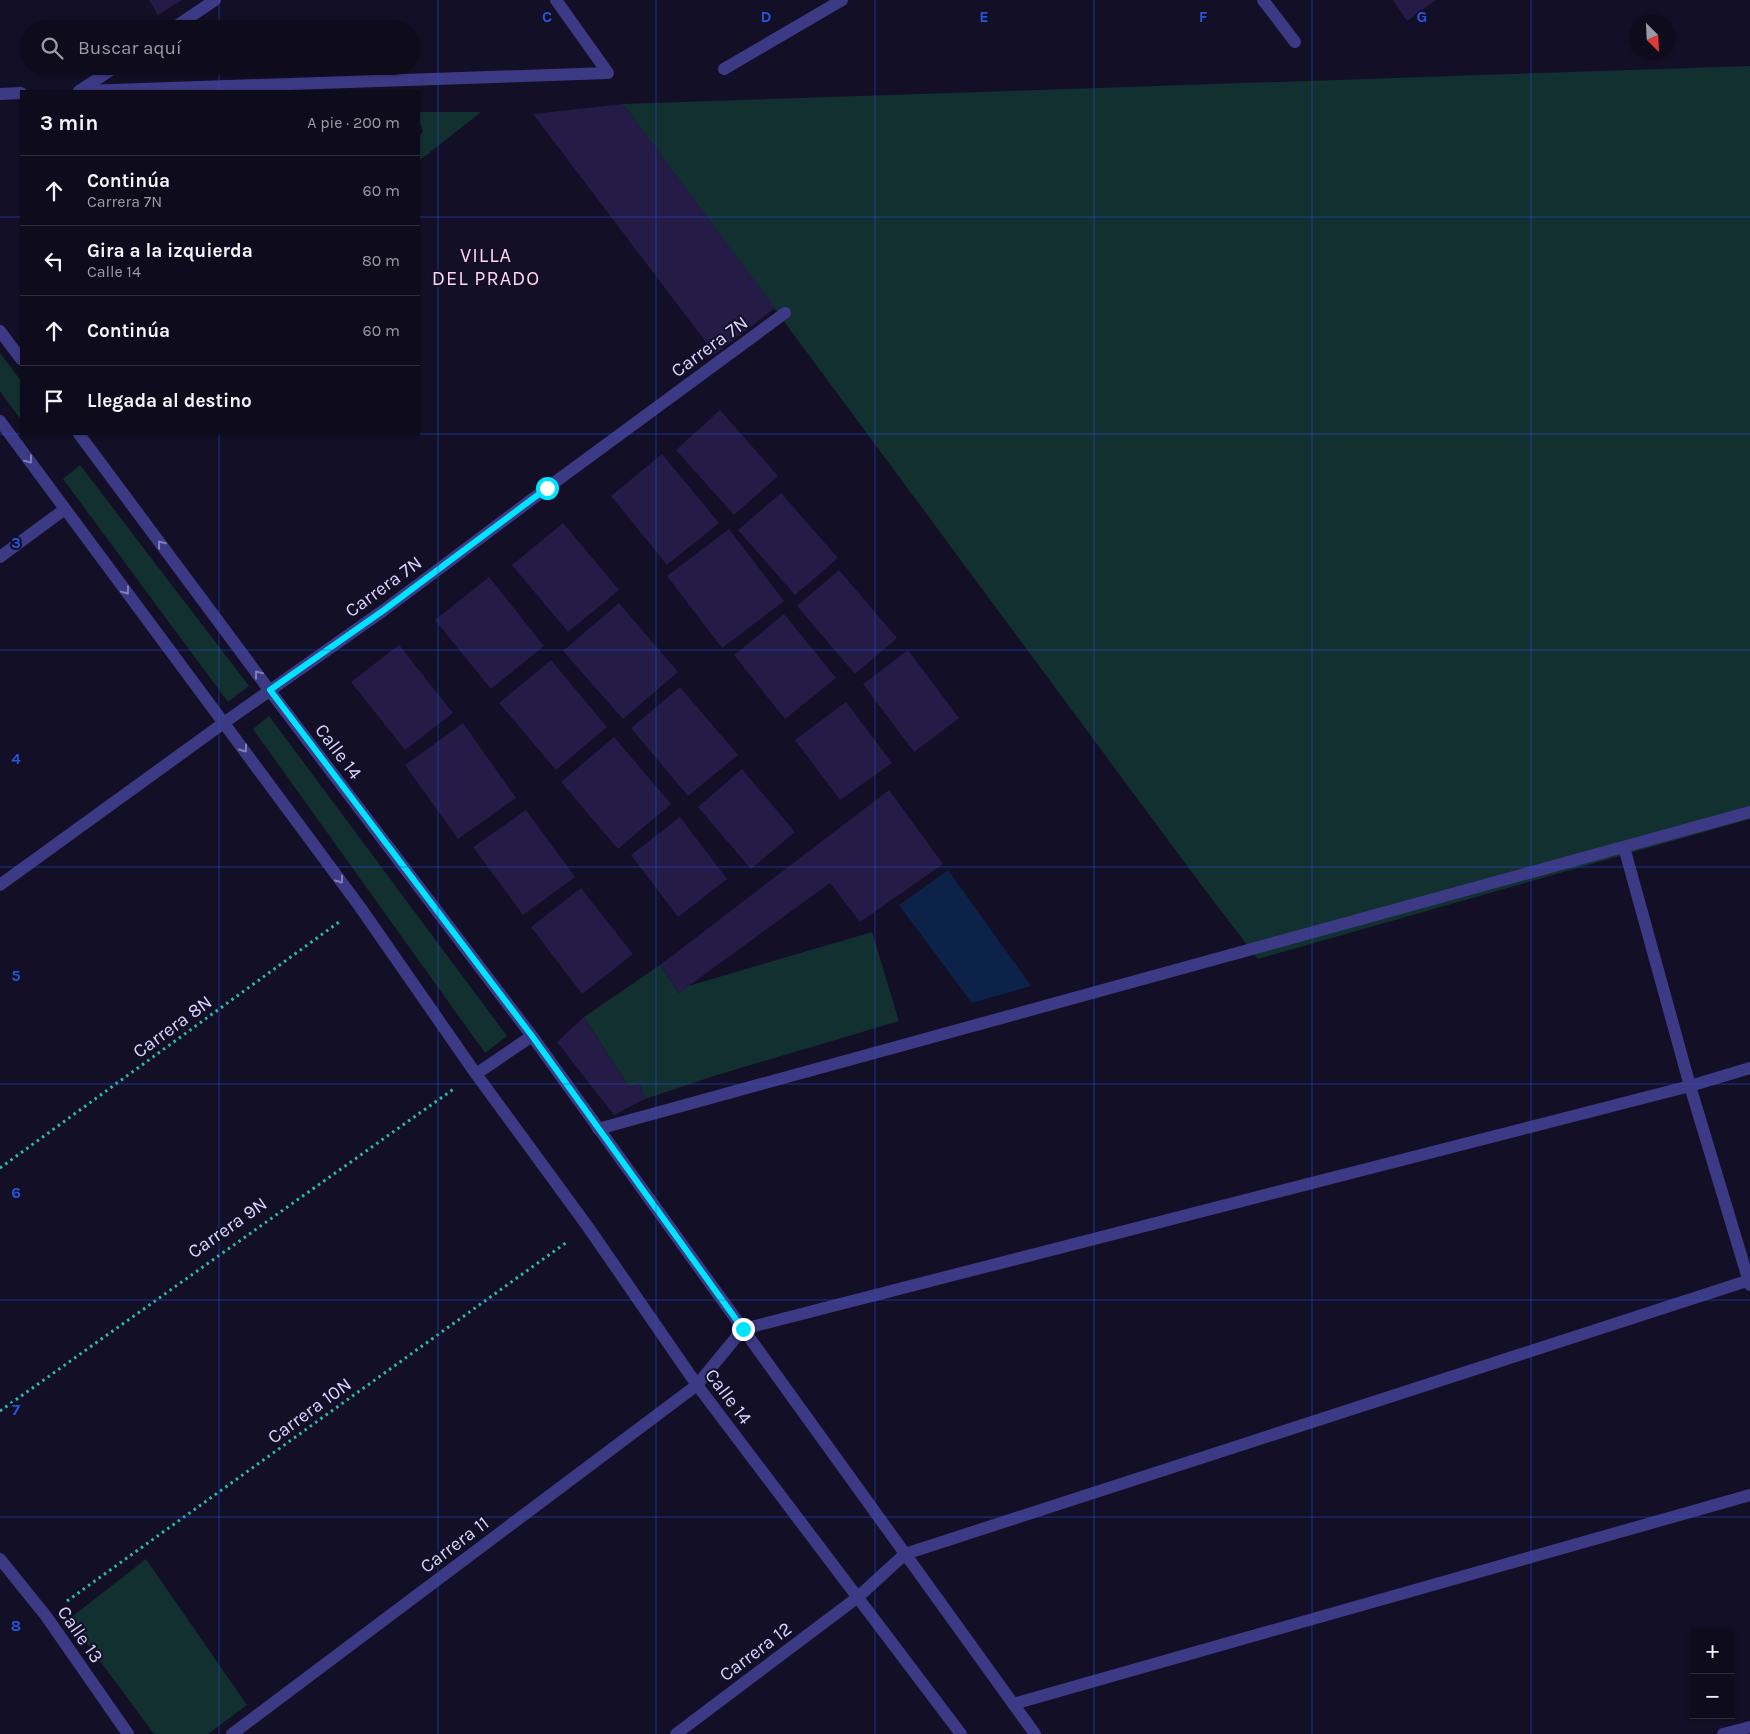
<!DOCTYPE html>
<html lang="es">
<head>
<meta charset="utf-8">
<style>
  :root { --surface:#0e0b1c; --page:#1c1929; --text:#f1f3f6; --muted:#9b9ba3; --line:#2e2b3b }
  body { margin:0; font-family:Karla,sans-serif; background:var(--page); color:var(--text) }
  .controls { position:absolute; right:15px; bottom:15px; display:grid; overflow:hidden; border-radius:0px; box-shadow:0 1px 4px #0004 }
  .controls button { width:45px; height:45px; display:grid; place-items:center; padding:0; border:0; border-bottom:1px solid var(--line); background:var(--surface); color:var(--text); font:25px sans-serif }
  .compass { position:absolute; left:1630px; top:15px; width:45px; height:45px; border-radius:50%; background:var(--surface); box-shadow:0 1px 4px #0004; rotate:156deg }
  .stop { position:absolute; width:15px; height:15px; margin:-11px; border:4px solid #00e5ff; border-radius:50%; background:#fff }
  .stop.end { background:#00e5ff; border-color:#fff; box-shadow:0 1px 5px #0008 }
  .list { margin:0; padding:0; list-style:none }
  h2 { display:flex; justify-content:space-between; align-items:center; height:65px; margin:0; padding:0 20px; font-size:21px }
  h2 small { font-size:16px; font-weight:400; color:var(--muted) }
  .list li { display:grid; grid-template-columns:32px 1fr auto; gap:15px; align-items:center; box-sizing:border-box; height:70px; padding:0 20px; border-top:1px solid var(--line) }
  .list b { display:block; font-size:19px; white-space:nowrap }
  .list p { margin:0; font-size:16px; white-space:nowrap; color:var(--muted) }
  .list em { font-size:16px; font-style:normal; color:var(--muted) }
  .icon { flex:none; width:28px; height:28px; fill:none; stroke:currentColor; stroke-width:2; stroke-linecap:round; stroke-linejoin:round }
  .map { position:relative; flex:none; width:1750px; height:1734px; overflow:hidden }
  .search { position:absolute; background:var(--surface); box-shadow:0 1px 4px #0004; left:20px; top:20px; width:400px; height:55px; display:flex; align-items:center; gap:12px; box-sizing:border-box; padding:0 18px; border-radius:28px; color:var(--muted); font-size:19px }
  .panel { position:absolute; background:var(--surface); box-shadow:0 1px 4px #0004; left:20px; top:90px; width:400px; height:345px; border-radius:0px }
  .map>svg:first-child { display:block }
</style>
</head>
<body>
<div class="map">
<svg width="1750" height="1734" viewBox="0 0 1750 1734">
  <rect width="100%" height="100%" fill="#130f26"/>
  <!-- green -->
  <path fill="#12302f" d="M 1750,66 L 1750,819 L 1258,959 L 1202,886 L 623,104 Z
    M 419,112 L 481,112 L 419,161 L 419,137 L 423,131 L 419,121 Z
    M 0,353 L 21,381 L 21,420 L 0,391 Z
    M 80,465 L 249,686 L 228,702 L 63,479 Z
    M 269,716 L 507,1036 L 485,1053 L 253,729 Z
    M 872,932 L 899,1021 L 717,1075 L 645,1099 L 640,1084 L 629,1087 L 584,1017 L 660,965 L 679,993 L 688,986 Z
    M 146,1559 L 247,1705 L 208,1734 L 154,1734 L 69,1619 Z"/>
  <!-- water -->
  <path fill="#0c2248" d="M 948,870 L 1031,986 L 972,1003 L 899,905 Z"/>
  <!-- building -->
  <path fill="#241b47" d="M 149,0 L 182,0 L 158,15 Z
    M 1393,0 L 1436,0 L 1407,21 Z
    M 623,104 L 775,308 L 715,354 L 533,114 Z
    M 720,410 L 778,476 L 734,515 L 676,450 Z
    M 662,454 L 719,523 L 667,565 L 611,496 Z
    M 781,493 L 838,558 L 795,595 L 738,530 Z
    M 563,523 L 619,590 L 568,632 L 512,565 Z
    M 729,529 L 784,601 L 722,648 L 667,576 Z
    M 839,570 L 897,638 L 855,674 L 797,606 Z
    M 489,577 L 544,646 L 491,689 L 435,620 Z
    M 619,603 L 678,672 L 623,719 L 563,651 Z
    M 784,614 L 836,678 L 785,719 L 734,655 Z
    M 399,645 L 453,713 L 405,750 L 351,682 Z
    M 908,650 L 959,718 L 914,752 L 863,684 Z
    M 551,660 L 607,727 L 556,770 L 499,703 Z
    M 680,687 L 738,755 L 688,796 L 631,728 Z
    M 846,702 L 892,763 L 840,800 L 795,740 Z
    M 463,723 L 516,798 L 458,839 L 405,765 Z
    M 614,737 L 671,804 L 618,849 L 561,782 Z
    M 742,769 L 795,832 L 751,869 L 698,807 Z
    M 889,790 L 943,864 L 860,922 L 830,883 L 679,993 L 660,965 Z
    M 526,810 L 575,877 L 523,915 L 473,847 Z
    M 680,817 L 727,879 L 678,917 L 631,855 Z
    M 581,888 L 633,954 L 582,994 L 531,927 Z
    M 584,1017 L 629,1087 L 640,1084 L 645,1099 L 614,1115 L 557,1042 Z"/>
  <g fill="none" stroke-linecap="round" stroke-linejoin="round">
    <!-- path -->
    <path stroke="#2fb8b0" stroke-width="3" stroke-dasharray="2.5 4" stroke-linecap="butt" d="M 0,1168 L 339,922
      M 0,1411 L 455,1088
      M 67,1601 L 567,1242"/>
    <!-- street -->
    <path stroke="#3d3a85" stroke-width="12" d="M 556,0 L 608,73
      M 1263,0 L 1295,42
      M 172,29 L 215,0
      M 724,69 L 842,0
      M 79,91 L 117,66
      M 85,91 L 608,73
      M 0,94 L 21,93
      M 0,331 L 21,359
      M 0,421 L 360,907 L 476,1074 L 588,1227 L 697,1385 L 961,1734
      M 79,434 L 270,691 L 532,1036 L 476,1074
      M 0,557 L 65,509
      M 1624,847 L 1690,1086 L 1750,1285
      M 0,885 L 225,722 L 384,610 L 547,488 L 785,313
      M 532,1036 L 1035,1734
      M 598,1129 L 1750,812
      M 0,1559 L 46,1616 L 128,1734
      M 1013,1704 L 1750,1495
      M 232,1734 L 697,1385 L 743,1329 L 1690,1086 L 1750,1068
      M 676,1734 L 858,1597 L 905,1554 L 1750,1280
      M 1723,1734 L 1750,1727"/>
  </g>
  <!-- one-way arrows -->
  <defs><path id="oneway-chevron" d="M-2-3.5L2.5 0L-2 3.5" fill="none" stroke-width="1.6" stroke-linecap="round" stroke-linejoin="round" transform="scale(1.25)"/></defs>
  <g stroke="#837fbc">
    <use href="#oneway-chevron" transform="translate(29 460) rotate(53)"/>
    <use href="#oneway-chevron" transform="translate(161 544) rotate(-127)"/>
    <use href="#oneway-chevron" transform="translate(126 591) rotate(53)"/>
    <use href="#oneway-chevron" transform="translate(258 674) rotate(-127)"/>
    <use href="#oneway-chevron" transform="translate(244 749) rotate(54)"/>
    <use href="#oneway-chevron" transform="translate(340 880) rotate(54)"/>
  </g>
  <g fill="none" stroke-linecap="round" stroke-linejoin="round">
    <!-- route -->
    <path stroke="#00e5ff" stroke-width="6" d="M 547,488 L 384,610 L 270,690 L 532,1036 L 743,1329"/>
  </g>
  <!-- grid -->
  <path fill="none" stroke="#2655da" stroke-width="1" stroke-opacity="0.55" d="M 219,0 L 219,29M 438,0 L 438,1734M 656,0 L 656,1734M 875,0 L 875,1734M 1094,0 L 1094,1734M 1312,0 L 1312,1734M 1531,0 L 1531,1734M 219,66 L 219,91M 0,217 L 21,217M 419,217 L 1750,217M 0,434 L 21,434M 219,434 L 219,1734M 419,434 L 1750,434M 0,650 L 1750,650M 0,867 L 1750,867M 0,1084 L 1750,1084M 0,1300 L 1750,1300M 0,1517 L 1750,1517"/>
  <g text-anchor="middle" stroke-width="4" stroke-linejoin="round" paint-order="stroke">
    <!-- street labels -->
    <g font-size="19" fill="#d9d4ff" stroke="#130f26">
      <text transform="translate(709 346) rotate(-36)" y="7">Carrera 7N</text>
      <text transform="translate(383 586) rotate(-36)" y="7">Carrera 7N</text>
      <text transform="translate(339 751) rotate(53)" y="7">Calle 14</text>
      <text transform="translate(172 1026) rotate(-36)" y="7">Carrera 8N</text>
      <text transform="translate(227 1227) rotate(-35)" y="7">Carrera 9N</text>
      <text transform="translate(729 1396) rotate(53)" y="7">Calle 14</text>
      <text transform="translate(309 1410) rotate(-36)" y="7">Carrera 10N</text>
      <text transform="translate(454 1544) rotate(-37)" y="7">Carrera 11</text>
      <text transform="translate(81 1634) rotate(55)" y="7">Calle 13</text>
      <text transform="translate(755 1651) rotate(-37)" y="7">Carrera 12</text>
    </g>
    <!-- neighbourhood labels -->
    <g font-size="20" letter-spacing="1" fill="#ffd6f0" stroke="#130f26">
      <text x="486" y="262">VILLA<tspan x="486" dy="23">DEL PRADO</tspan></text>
    </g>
  </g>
  <g font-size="16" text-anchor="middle" font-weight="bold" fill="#2655da" stroke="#130f26" stroke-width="4" stroke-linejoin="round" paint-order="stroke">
    <text x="547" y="22">C</text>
    <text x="766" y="22">D</text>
    <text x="984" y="22">E</text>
    <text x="1203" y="22">F</text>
    <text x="1422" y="22">G</text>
    <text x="16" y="548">3</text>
    <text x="16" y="764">4</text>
    <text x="16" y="981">5</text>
    <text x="16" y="1198">6</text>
    <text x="16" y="1415">7</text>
    <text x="16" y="1631">8</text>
  </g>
</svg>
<div class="controls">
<button>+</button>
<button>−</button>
</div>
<svg class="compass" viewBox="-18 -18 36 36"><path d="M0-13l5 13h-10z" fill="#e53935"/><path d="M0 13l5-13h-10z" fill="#9b9ba3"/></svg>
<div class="stop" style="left:547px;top:488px"></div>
<div class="stop end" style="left:743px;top:1329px"></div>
<div class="search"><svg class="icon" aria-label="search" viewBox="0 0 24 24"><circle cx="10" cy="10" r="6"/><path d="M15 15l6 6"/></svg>Buscar aquí</div>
<section class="panel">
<h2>3 min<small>A pie · 200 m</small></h2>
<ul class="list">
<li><svg class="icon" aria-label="ahead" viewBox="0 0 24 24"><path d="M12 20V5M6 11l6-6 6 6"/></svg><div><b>Continúa</b><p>Carrera 7N</p></div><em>60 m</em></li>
<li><svg class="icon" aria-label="left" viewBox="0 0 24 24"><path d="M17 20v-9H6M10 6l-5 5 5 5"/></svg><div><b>Gira a la izquierda</b><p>Calle 14</p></div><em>80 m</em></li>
<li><svg class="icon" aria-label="ahead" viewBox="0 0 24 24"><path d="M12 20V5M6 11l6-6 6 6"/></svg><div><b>Continúa</b></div><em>60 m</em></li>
<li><svg class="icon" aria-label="arrive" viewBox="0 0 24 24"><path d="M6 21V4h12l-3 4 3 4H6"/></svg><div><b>Llegada al destino</b></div></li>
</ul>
</section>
</div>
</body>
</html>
